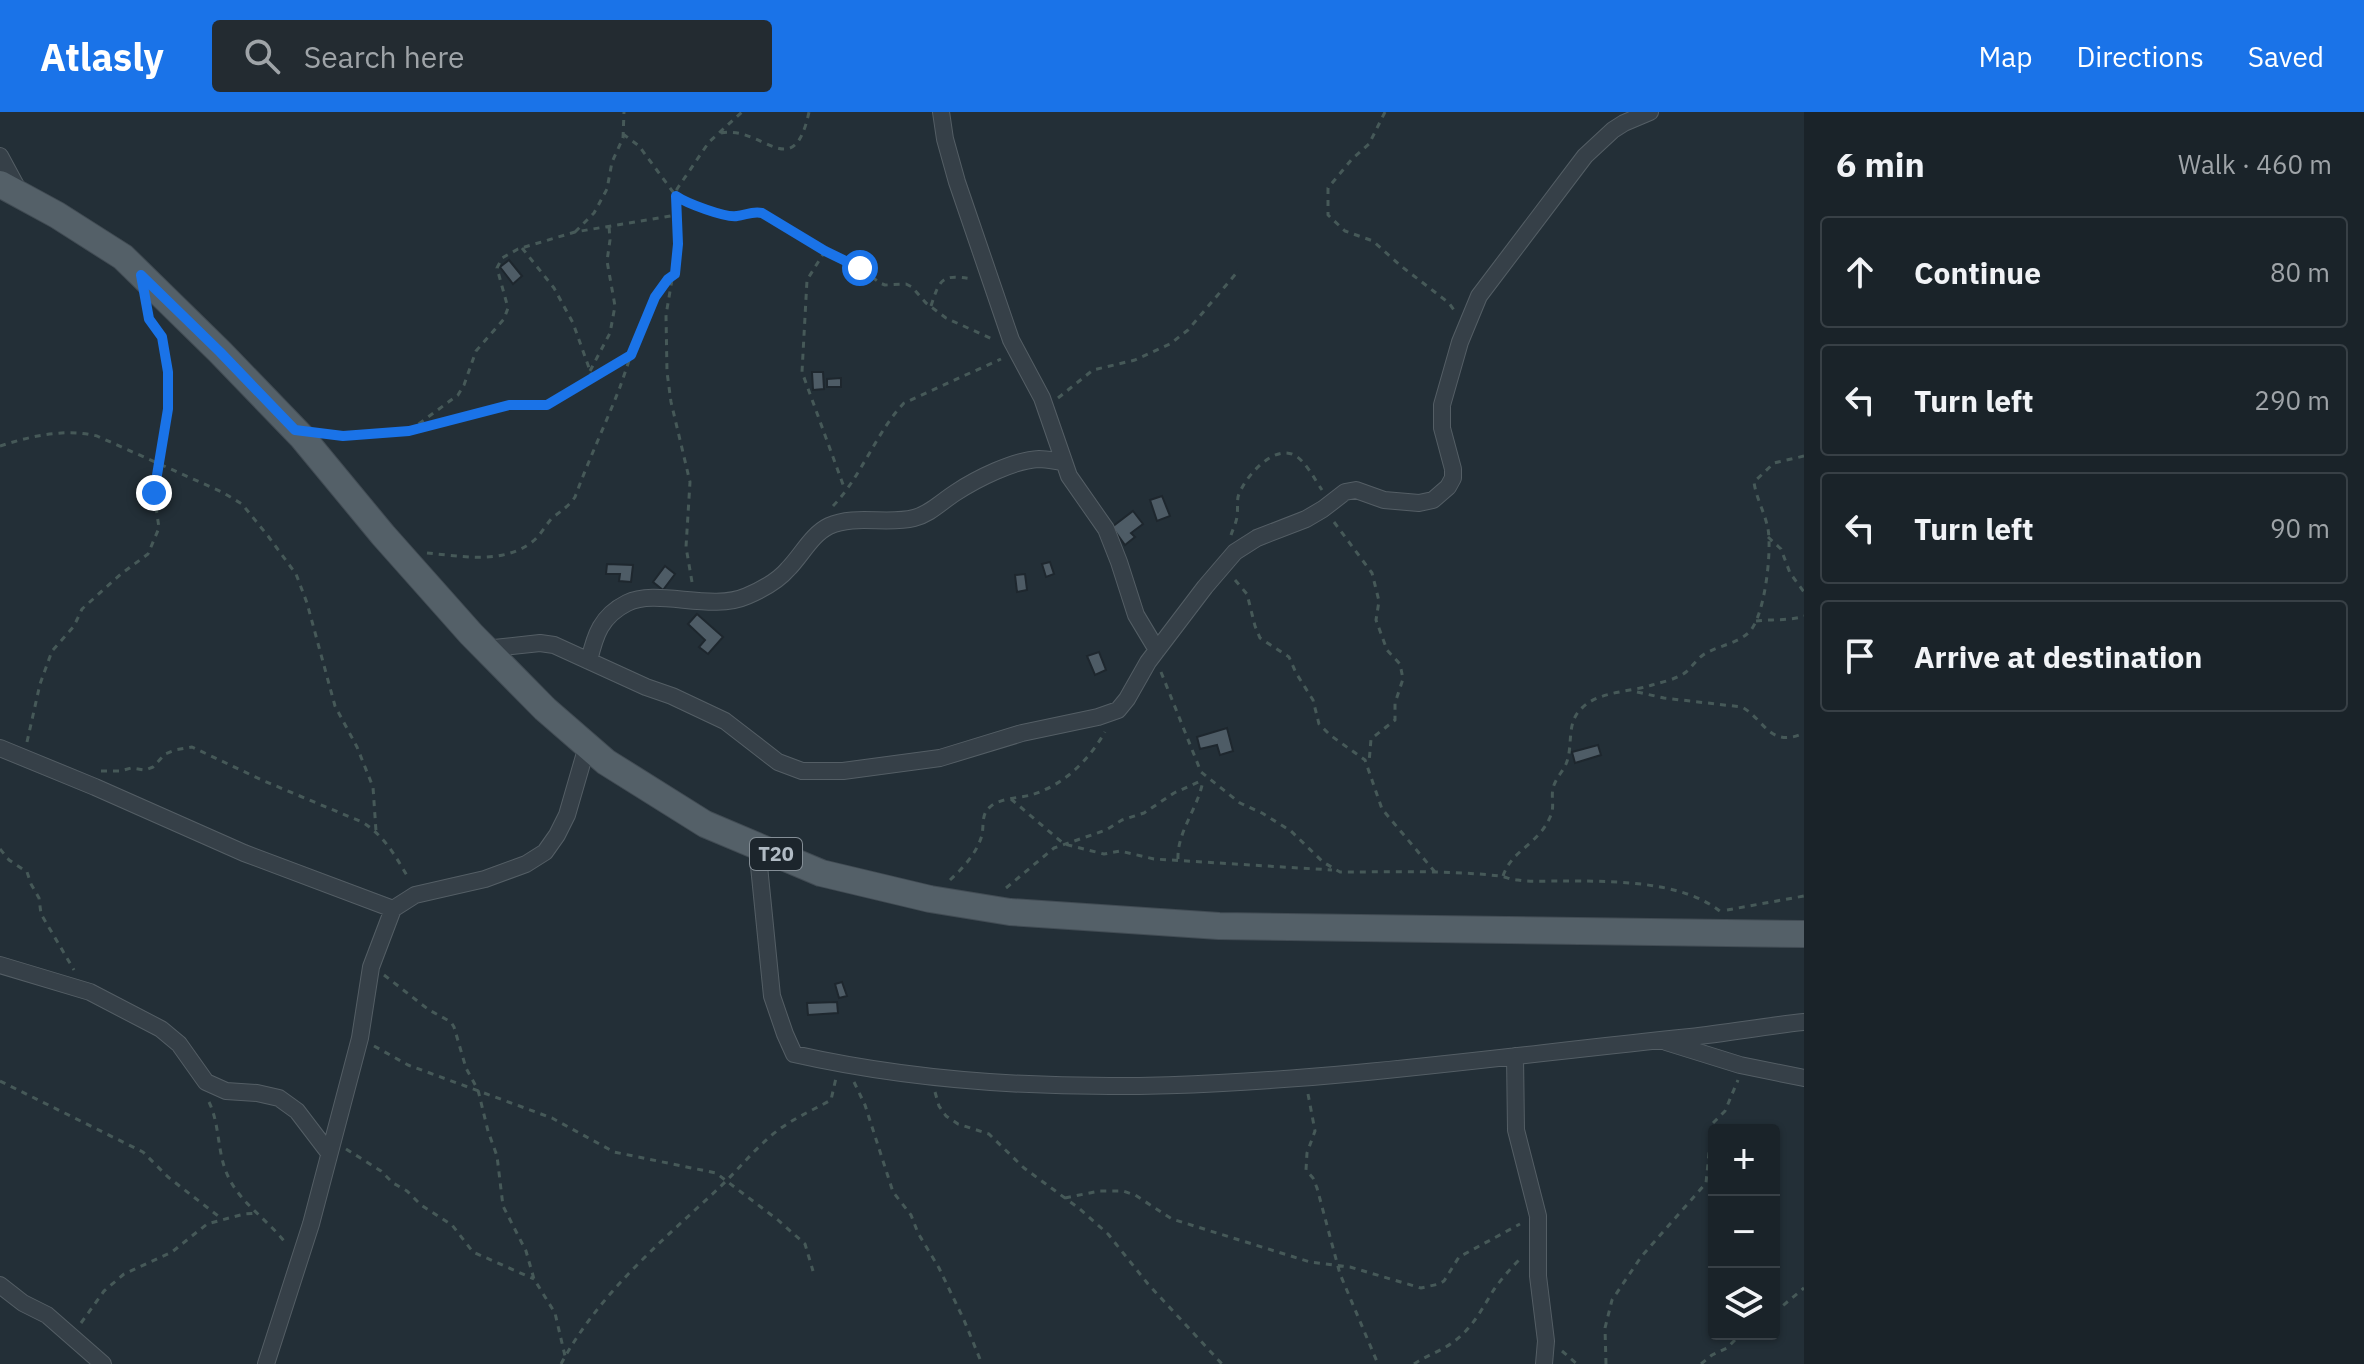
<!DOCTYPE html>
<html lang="en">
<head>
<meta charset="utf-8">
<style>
  :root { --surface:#1a2329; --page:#232b31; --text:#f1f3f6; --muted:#9fa4a8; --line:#384046; --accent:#1a73e8 }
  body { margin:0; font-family:"IBM Plex Sans",sans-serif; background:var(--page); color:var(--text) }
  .controls { position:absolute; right:24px; bottom:24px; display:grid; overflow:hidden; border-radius:8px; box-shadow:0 2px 6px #0004 }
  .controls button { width:72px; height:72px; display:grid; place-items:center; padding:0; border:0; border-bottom:2px solid var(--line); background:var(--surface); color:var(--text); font:40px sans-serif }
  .stop { position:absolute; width:24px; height:24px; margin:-18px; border:6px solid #1a73e8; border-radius:50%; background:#fff }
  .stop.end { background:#1a73e8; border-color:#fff; box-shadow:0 2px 8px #0008 }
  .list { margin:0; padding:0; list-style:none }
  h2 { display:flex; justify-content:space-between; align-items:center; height:104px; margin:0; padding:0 32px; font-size:34px }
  h2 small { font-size:26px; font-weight:400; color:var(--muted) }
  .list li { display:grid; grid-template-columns:52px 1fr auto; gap:24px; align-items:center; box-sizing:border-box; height:112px; margin:0 16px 16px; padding:0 16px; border:2px solid var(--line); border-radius:8px }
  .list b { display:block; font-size:30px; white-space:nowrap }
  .list em { font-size:26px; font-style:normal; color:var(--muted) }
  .icon { flex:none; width:44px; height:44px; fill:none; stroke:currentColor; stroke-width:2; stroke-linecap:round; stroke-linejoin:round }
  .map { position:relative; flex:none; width:1804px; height:1252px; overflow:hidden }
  header { display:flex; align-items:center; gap:48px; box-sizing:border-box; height:112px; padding:0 40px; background:var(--accent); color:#fff }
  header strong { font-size:38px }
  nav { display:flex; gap:44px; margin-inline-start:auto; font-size:28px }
  .search { width:560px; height:72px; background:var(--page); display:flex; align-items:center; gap:20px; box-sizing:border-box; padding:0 28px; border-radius:8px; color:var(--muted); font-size:30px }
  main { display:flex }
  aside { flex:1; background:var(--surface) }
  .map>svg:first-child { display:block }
</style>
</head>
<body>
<header>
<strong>Atlasly</strong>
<div class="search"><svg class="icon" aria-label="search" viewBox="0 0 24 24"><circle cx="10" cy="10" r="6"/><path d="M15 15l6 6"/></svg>Search here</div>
<nav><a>Map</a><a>Directions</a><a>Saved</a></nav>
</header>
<main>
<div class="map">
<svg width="1804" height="1252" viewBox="0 0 1804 1252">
  <rect width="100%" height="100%" fill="#232f37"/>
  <!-- building -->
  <path fill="#4e5c66" stroke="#1e272e" stroke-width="2" d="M 509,148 L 522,164 L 513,172 L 500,155 Z
    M 812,260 L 823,260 L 824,277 L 813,278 Z
    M 841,266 L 841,275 L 827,275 L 827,267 Z
    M 1162,384 L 1170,404 L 1157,409 L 1150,388 Z
    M 1133,399 L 1143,412 L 1131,421 L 1135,425 L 1125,433 L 1112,415 Z
    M 1050,450 L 1054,462 L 1046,465 L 1042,452 Z
    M 607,452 L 633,453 L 631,470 L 619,469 L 620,462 L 606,462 Z
    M 665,454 L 675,462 L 663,478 L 653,470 Z
    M 1025,462 L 1027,478 L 1017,480 L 1015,463 Z
    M 697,502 L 723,525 L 708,542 L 699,535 L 705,528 L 688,512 Z
    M 1099,540 L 1106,558 L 1095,563 L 1087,544 Z
    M 1227,616 L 1233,639 L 1220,643 L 1217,633 L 1200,637 L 1197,625 Z
    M 1598,633 L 1601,643 L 1575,651 L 1572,640 Z
    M 842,870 L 847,884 L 839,886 L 835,872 Z
    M 837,890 L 838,901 L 808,903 L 807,891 Z"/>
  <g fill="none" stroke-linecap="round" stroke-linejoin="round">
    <defs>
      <path id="minor" d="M 941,0 L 945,27 L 957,70 L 1011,228 L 1042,286 L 1069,364 L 1106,417 L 1119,450 L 1136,503 L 1157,538
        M 0,44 L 20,81
        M 485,537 L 540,531 L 554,533 L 646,575 L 672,584 L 725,609 L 778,650 L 802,659 L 843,659 L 940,646 L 1022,621 L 1098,605 L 1118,598 L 1127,587 L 1148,550 L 1205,475 L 1235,440 L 1257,426 L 1306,407 L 1323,397 L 1345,380 L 1356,378 L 1384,388 L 1419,391 L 1433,388 L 1448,375 L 1453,366 L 1453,357 L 1442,316 L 1442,293 L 1460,230 L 1479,184 L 1585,44 L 1613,18 L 1624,11 L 1650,0
        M 589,549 C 595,523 601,504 627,491 C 657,476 711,500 747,484 C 761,478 778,469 788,457 C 801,444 812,422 829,414 C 855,402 887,413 914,406 C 930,402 941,390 955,381 C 976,367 1014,348 1039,347 C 1047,347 1055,349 1063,350
        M 0,636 L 95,675 L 244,741 L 393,797
        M 757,734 L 772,884 L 785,922 L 794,942 C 1090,1009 1393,955 1690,925 C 1728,921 1766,914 1804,910
        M 0,853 L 90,880 L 161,917 L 179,932 L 206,970 L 226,979 L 257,981 L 279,986 L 297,999 L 329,1041
        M 1666,930 L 1740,953 L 1804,966
        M 1515,944 L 1516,1018 L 1538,1104 L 1538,1164 L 1546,1229 L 1544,1252
        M 0,1173 L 23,1191 L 47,1203 L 103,1252
        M 266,1252 L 311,1112 L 360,926 L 371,855 L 393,797 L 415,783 L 485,767 L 526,752 L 545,740 L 557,723 L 567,703 L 587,634"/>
      <path id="primary" d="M 0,72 L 57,103 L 123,145 L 220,240 L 302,325 L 383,423 L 471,522 L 545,597 L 606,650 L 705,712 L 821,761 L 930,787 L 1010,800 L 1219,814 L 1804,822"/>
    </defs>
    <!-- minor casing -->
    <use href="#minor" stroke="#545e65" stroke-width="18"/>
    <!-- primary casing -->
    <use href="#primary" stroke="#424c54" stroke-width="28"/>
    <!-- path -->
    <path stroke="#465958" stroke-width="3" stroke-dasharray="6 6" stroke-linecap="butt" d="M 1385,0 L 1369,32 L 1352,47 L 1328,76 L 1328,103 L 1345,119 L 1373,129 L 1401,154 L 1449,191 L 1454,198
      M 721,21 C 763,13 793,74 809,0
      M 623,22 L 639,34 L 676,84 L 690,92 L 728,104 C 740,106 750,99 762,101 L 825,139 L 860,156 L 880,171 L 885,173 L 906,172 L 912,175 L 926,191 L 946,206 L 992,227
      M 575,120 L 594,101 L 607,77 L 612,50 L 623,26 L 624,0
      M 522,136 L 554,176 L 573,211 L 593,267
      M 825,139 L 807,168 L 802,260 L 845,378
      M 931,194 C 940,166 942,162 972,167
      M 590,259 L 610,221 L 615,194 L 607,149 L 610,128 L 609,114
      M 1058,286 L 1093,258 L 1135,248 L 1170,232 L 1188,218 L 1239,158
      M 409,319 L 458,283 L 464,273 L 476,239 L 504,207 L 508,196 L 497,156 L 502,146 L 518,137 L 575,120 L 676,103
      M 328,323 L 364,323 L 409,319 L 509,293 L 547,293 L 631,243
      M 0,334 C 31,324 65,316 97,324 L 222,380 L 242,392 L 268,424 L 296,462 L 307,491 L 335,594 L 357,635 L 373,675 L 376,719
      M 833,394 C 861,365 877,319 904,291 L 1001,247
      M 1334,410 L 1372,461 L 1379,489 L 1376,508 L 1387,538 L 1400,552 L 1403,567 L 1395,591 L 1395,608 L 1371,627 L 1369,651
      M 1231,423 C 1233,417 1236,411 1237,405 C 1238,398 1237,392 1238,385 C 1243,367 1273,332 1294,343 C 1305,348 1315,368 1322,378
      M 1768,425 L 1781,437 L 1790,461 L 1804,480
      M 427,441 C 461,444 502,453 532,430 C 540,424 545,414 552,406 C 561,399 569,394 575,385 C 589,347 606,311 620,275 C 631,245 648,182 673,163
      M 1235,468 L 1247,482 L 1255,514 L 1260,526 L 1289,545 L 1296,561 L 1313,588 L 1319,612 L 1330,623 L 1365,648 L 1382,697 L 1435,760
      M 692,470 L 686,435 L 690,370 L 671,290 L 667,260 L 666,203 L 678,132 L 675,89 L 677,77 L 709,30 L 742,0
      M 1756,509 C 1772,507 1790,509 1804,504
      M 1161,560 L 1201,660 L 1240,691 L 1262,701 L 1291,719 L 1323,750 L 1340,760 C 1393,760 1447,758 1500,764 C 1506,765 1512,768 1518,768 C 1532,770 1547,769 1561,769 C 1609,769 1682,768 1721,800
      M 1637,580 L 1664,586 L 1742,595 C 1764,607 1770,637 1804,621
      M 27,630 L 40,572 L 52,539 L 74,514 L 82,497 L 121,462 L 148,442 L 159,416 L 154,381 L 168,297 L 168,260 L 162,225 L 152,213 L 148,200
      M 101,659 L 120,659 L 131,656 L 145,658 L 153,655 L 165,642 L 175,638 L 192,635 L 264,669 L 362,710 C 384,723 396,745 409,767
      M 1011,687 L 1064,732 L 1104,742 L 1120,739 L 1154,747 L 1332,758
      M 0,737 L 9,748 L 27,760 L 31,772 L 39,786 L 41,802 L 74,858
      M 1178,747 C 1177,719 1199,695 1203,668
      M 1503,764 C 1512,737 1539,733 1551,703 C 1555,693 1550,683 1554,673 C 1557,665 1563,659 1566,652 C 1574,633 1565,610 1583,595 C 1600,579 1631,580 1652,573 C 1663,570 1677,567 1686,560 C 1692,555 1696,548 1703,543 C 1717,534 1735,532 1747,522 C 1765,509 1772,438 1768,417 C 1765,401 1756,386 1754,370 L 1774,351 L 1804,344
      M 950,768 C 963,756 977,741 982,723 C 984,713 981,702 990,695 C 1000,686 1019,686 1031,683 C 1064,673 1088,649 1105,620
      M 1006,776 L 1054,736 L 1106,718 L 1122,708 L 1144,701 L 1174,681 L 1203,668
      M 1727,798 L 1804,784
      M 384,863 L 429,898 L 451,910 L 454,915 L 466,956 L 478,978 L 488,1019 L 497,1044 L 503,1094 L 526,1139 L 534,1167 L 555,1201 L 565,1244
      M 374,934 L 408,953 L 552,1006 L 614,1040 L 716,1061 L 778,1108 L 805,1132 L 813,1159
      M 0,969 L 143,1040 L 168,1065 L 222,1107
      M 854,970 L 865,993 L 893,1080 L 911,1103 L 918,1121 L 939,1156 L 964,1208 L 982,1252
      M 935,980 L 939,994 L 946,1004 L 958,1012 L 989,1022 L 1024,1056 L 1080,1097 L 1108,1122 L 1148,1172 L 1222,1252
      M 1308,982 L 1315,1019 L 1307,1041 L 1306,1058 L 1313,1066 L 1317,1076 L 1340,1162 L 1378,1252
      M 209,990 C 220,1013 217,1039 227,1062 C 239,1091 270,1109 287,1133
      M 346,1037 L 381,1059 L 393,1071 L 407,1079 L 421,1093 L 452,1113 L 473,1140 L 534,1167
      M 1065,1086 L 1099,1079 L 1123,1079 L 1135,1083 L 1172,1107 L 1310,1150 L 1350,1155 L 1421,1176 L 1439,1172 L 1444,1169 L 1459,1145 L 1520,1112
      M 1774,1201 L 1804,1176
      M 81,1211 L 104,1179 L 124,1162 L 172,1140 L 207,1112 L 244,1102 L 258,1101
      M 1562,1239 L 1577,1252
      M 561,1252 C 599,1181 662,1129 720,1075 C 740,1056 756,1035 777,1019 C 794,1006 813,998 831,988 L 836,966
      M 1414,1252 C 1427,1243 1442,1239 1453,1230 C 1471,1218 1482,1197 1493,1179 C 1501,1167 1511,1156 1522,1145
      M 1606,1252 L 1605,1216 L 1612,1188 L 1641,1145 L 1706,1071 L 1712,1012 L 1725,999 L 1738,968
      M 1701,1252 L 1712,1243 L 1727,1236 L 1741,1222"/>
    <!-- minor -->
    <use href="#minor" stroke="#364048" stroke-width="16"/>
    <!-- primary -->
    <use href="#primary" stroke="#546068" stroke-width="26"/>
  </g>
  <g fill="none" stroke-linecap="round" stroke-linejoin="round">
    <!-- route -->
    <path stroke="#1a73e8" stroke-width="10" d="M 154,381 L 168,297 L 168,260 L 162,225 L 149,207 L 141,163 L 220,240 L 295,318 L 343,324 L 409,319 L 509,293 L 547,293 L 631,243 L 655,185 L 668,167 L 675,162 L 678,132 L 676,84 C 686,91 725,106 737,104 C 746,103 752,99 762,101 L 825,139 L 860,156"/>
  </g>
  <g text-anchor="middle" stroke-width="8" stroke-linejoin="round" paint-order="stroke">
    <!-- shield labels -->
    <rect fill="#1c252c" stroke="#848e96" stroke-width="2" x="750" y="726" width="52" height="32" rx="6"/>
    <g font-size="20" font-weight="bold" fill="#b1bbc4">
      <text x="776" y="749">T20</text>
    </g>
  </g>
</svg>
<div class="controls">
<button>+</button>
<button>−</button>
<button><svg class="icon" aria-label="layers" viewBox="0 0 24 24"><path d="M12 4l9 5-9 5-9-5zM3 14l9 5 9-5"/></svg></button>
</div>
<div class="stop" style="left:860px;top:156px"></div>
<div class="stop end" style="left:154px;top:381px"></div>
</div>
<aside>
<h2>6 min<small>Walk · 460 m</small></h2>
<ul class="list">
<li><svg class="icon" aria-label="ahead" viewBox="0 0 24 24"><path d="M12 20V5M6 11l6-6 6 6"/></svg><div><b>Continue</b></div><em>80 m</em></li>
<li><svg class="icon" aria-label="left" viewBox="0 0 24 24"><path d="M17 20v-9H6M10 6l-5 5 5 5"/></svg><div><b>Turn left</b></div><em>290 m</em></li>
<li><svg class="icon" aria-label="left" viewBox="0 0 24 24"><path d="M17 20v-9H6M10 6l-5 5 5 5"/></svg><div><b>Turn left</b></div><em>90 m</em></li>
<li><svg class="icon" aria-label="arrive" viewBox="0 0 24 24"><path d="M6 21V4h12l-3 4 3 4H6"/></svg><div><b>Arrive at destination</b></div></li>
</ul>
</aside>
</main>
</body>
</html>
